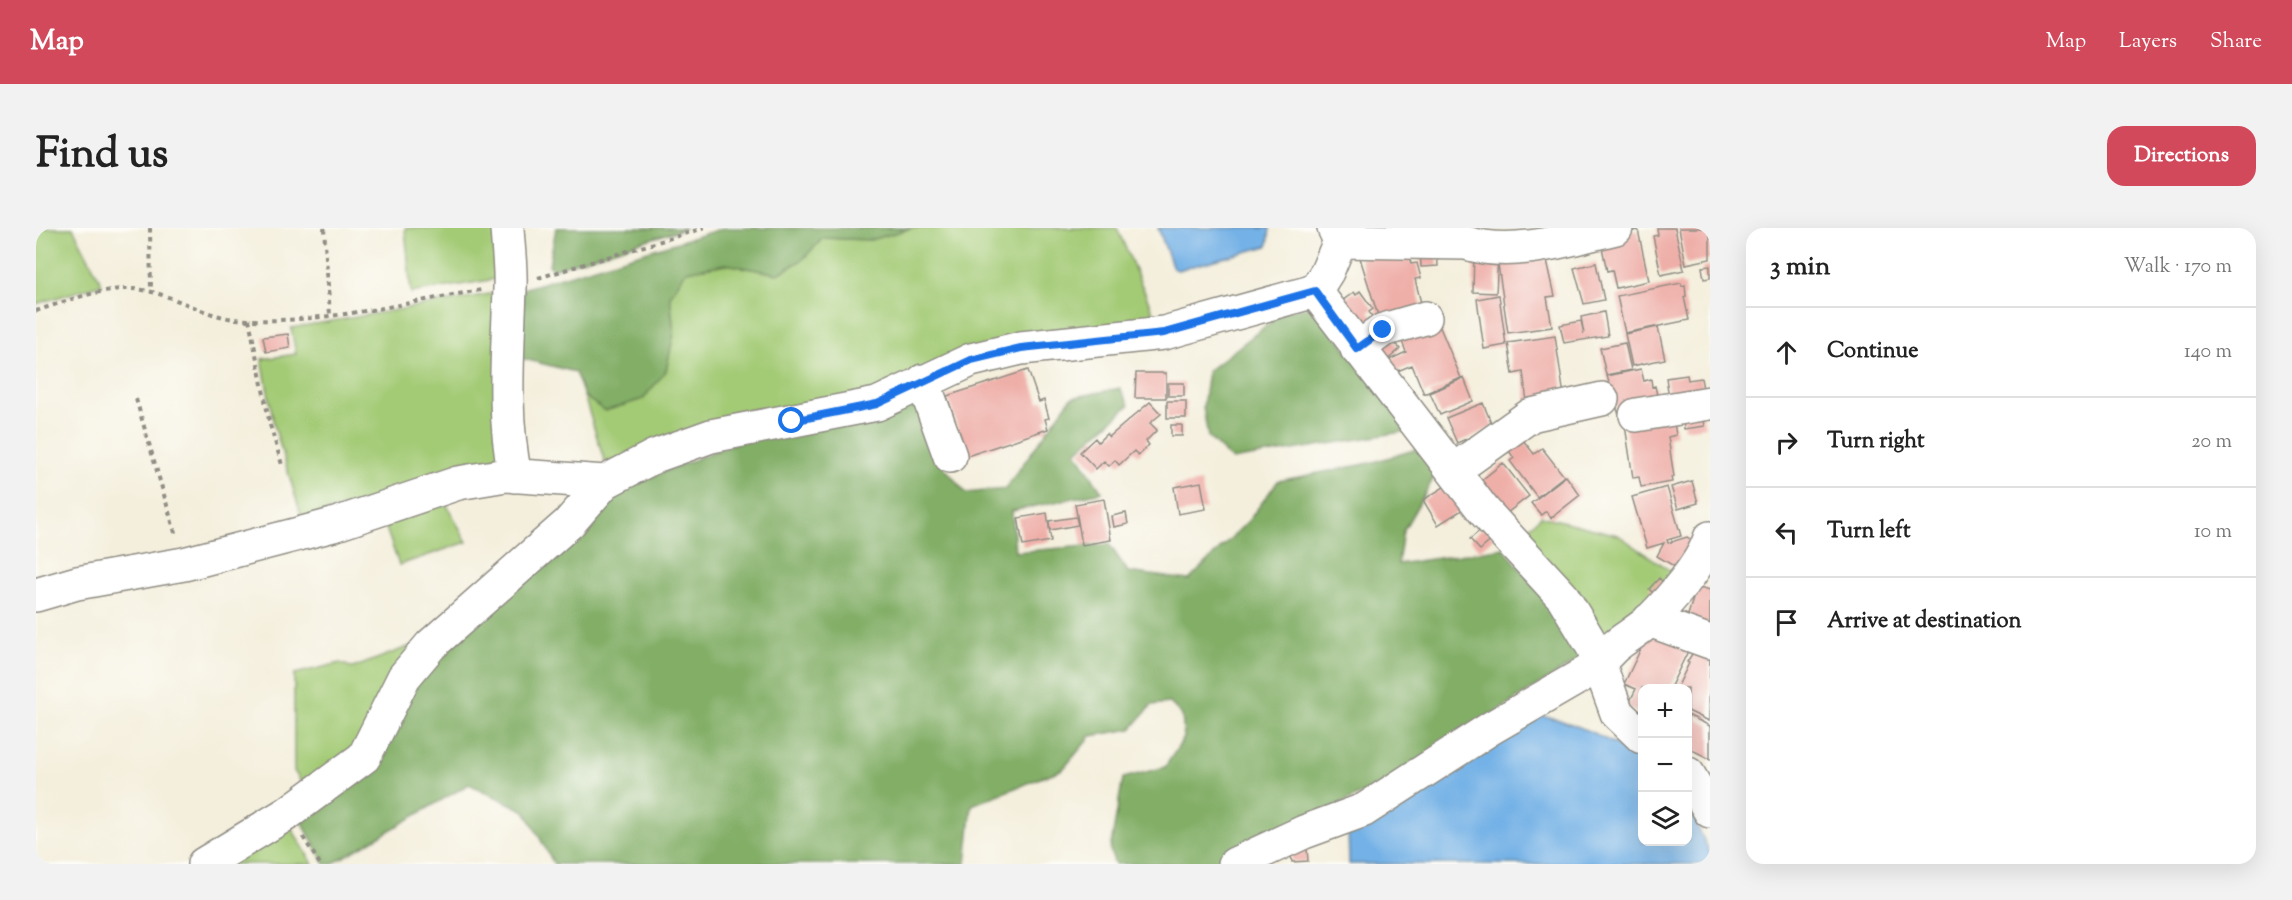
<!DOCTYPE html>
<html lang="en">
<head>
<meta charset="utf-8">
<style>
  :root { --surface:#fff; --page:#f2f2f2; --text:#222; --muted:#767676; --line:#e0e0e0; --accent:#d1495b }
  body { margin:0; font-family:"Sorts Mill Goudy",serif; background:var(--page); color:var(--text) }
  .controls { position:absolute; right:18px; bottom:18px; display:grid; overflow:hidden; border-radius:12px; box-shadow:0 6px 24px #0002 }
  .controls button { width:54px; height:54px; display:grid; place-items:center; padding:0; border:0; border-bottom:2px solid var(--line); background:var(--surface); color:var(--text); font:30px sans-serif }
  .stop { position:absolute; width:18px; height:18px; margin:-14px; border:4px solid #1a73e8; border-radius:50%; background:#fff }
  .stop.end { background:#1a73e8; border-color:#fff; box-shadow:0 2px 6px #0008 }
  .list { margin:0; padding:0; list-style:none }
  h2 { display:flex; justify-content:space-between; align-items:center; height:78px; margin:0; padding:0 24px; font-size:26px }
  h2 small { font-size:20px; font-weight:400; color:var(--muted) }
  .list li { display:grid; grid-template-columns:39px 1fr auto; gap:18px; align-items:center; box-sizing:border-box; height:90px; padding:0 24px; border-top:2px solid var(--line) }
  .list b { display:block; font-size:22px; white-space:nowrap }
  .list em { font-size:20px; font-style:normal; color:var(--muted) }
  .icon { flex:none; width:33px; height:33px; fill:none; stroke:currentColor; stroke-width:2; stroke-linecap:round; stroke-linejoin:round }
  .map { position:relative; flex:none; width:1674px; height:636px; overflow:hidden; border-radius:18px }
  header { display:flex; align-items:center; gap:36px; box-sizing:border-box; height:84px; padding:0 30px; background:var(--accent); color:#fff }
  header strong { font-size:28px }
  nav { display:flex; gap:33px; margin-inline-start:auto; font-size:21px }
  .intro { display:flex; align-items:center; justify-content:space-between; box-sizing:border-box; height:144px; padding:0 36px }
  h1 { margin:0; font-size:42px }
  .button { padding:15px 27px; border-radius:18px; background:var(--accent); color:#fff; font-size:21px; font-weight:700 }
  main { display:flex; gap:36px; padding:0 36px }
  aside { flex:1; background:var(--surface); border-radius:18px; box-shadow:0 6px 24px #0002 }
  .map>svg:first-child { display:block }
</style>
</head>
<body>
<header>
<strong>Map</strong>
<nav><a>Map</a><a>Layers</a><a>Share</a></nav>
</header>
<div class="intro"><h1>Find us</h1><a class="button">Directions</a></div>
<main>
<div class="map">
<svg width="1674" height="636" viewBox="0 0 1674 636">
  <rect width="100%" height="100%" fill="#fdfcf7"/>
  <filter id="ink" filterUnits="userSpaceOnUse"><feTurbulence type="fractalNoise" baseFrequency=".0167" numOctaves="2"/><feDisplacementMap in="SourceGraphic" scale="12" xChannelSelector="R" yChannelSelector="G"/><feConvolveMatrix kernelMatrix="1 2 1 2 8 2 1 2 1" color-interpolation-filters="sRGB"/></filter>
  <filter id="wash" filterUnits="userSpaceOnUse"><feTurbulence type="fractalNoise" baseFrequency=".008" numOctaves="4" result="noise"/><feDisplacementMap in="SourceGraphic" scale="24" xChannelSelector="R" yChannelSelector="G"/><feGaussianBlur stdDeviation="1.35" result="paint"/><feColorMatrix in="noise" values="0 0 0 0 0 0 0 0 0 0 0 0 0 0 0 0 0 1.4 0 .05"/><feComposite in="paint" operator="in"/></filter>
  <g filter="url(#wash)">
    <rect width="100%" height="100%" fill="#f4efdd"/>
    <!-- green -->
    <path fill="#a3ca75" stroke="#677a50" stroke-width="1.5" d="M 0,0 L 37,0 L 66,56 L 0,76 Z
      M 369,0 L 463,0 L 466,50 L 375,65 Z
      M 876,0 L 1081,0 L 1122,95 L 835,165 L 569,235 L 548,168 L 569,183 L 607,170 L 630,143 L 638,105 L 634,68 L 650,43 L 690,36 L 742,46 L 766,32 L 787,10 L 834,12 Z
      M 466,64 L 471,236 L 266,290 L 238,197 L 226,131 L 260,126 L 255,100 Z
      M 407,270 L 431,314 L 363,337 L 346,289 Z
      M 1505,288 L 1582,307 L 1642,348 L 1575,413 L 1560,409 L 1483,308 Z
      M 380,416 L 332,512 L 271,563 L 258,543 L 258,446 L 304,435 L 317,440 Z
      M 253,596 L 277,636 L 182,636 Z"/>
    <!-- forest -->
    <path fill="#82ae66" stroke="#566c48" stroke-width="1.5" d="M 520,0 L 650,0 L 517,41 L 513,37 Z
      M 688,0 L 876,0 L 834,12 L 787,10 L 766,32 L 742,46 L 690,36 L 650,43 L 634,68 L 638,105 L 630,143 L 607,171 L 569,183 L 548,168 L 539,144 L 476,128 L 483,62 Z
      M 1278,78 L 1372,203 L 1196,232 L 1172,209 L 1167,179 L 1172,143 L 1249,83 Z
      M 1084,160 L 1093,177 L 1040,224 L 1066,264 L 976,283 L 979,324 L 1073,316 L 1092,344 L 1153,352 L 1213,292 L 1242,253 L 1334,235 L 1392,218 L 1403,241 L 1367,303 L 1362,336 L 1468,320 L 1551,426 L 1356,551 L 1210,622 L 1177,636 L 1079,636 L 1074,622 L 1087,550 L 1129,539 L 1148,510 L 1146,487 L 1134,475 L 1116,477 L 1095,501 L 1055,508 L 1027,541 L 936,577 L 930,636 L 518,636 L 489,583 L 433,556 L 296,636 L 289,636 L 262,587 L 372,457 L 559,283 L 590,259 L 697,216 L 884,168 L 903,233 L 930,265 L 969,261 L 1035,170 Z"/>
    <!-- water -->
    <path fill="#73b1e6" stroke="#4f6e88" stroke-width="1.5" d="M 1122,0 L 1234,0 L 1232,18 L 1142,42 L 1137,40 Z
      M 1495,486 C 1536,491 1571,511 1606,532 L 1606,614 L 1652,614 L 1652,578 L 1674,625 L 1674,636 L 1313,636 L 1312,600 Z"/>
    <g id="blocks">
      <!-- building -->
      <path fill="#efafa9" d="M 1621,0 L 1639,0 L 1648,42 L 1625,47 L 1617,8 L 1622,7 Z
        M 1643,0 L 1674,0 L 1674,31 L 1650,36 Z
        M 1602,2 L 1613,53 L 1580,60 L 1576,42 L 1571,43 L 1564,10 Z
        M 1401,19 L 1402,38 L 1385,39 L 1384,20 Z
        M 1354,23 L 1372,24 L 1375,36 L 1381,35 L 1385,50 L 1379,51 L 1387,83 L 1344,94 L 1324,30 Z
        M 1438,25 L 1462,26 L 1460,65 L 1437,64 Z
        M 1511,32 L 1519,68 L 1511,69 L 1516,99 L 1472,105 L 1462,36 Z
        M 1560,35 L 1568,72 L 1548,76 L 1538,40 Z
        M 1674,38 L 1674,50 L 1668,51 L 1666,39 Z
        M 1645,55 L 1646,58 L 1649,57 L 1650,68 L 1648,69 L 1653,92 L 1589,105 L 1581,68 Z
        M 1324,63 L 1337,81 L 1333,84 L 1341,95 L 1325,107 L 1302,76 L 1318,64 L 1320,67 Z
        M 1463,67 L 1470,117 L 1448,121 L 1441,71 Z
        M 1568,84 L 1572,108 L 1528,115 L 1524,97 L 1545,93 L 1548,106 L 1545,89 Z
        M 1401,92 L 1425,150 L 1388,166 L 1376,137 L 1359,144 L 1353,132 L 1370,124 L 1364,108 Z
        M 1622,99 L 1629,131 L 1596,138 L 1589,106 Z
        M 252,106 L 254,120 L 230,124 L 227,109 Z
        M 1351,106 L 1364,121 L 1348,135 L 1335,120 Z
        M 1519,108 L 1528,168 L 1491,174 L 1487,144 L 1477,146 L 1472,115 Z
        M 1589,115 L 1595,142 L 1570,147 L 1564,120 Z
        M 1605,141 L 1608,153 L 1615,151 L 1616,159 L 1619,158 L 1623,176 L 1582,184 L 1571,148 Z
        M 992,142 L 1003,174 L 1008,172 L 1013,190 L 1009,191 L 1012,201 L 931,228 L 911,168 Z
        M 1100,145 L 1130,145 L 1130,170 L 1099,170 Z
        M 1651,147 L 1652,152 L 1665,150 L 1669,171 L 1634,176 L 1630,150 Z
        M 1428,150 L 1437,173 L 1404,187 L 1394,165 Z
        M 1132,155 L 1148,155 L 1148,168 L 1132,168 Z
        M 1131,173 L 1150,173 L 1150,190 L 1131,190 Z
        M 1114,174 L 1125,186 L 1114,195 L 1121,202 L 1110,213 L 1113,217 L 1102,227 L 1098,223 L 1083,237 L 1079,232 L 1073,238 L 1068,233 L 1060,241 L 1044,224 L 1059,210 L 1062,214 L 1070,206 L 1073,209 Z
        M 1447,175 L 1457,199 L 1421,215 L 1410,190 Z
        M 1666,181 L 1669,198 L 1648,201 L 1646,184 Z
        M 1637,189 L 1640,207 L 1632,209 L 1638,249 L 1635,249 L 1636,254 L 1605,259 L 1603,249 L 1597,250 L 1589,197 Z
        M 1135,197 L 1146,197 L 1146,208 L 1135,208 Z
        M 1487,212 L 1498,226 L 1506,220 L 1528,248 L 1501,269 L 1474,233 L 1478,230 L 1473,223 Z
        M 1467,235 L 1493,268 L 1467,288 L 1442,255 Z
        M 1530,248 L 1544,267 L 1515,290 L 1510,283 L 1505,287 L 1495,275 Z
        M 1656,253 L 1662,275 L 1642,281 L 1635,259 Z
        M 1165,254 L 1170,281 L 1142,286 L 1138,259 Z
        M 1411,257 L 1426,282 L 1402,297 L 1387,272 Z
        M 1631,259 L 1645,308 L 1631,312 L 1632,315 L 1651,309 L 1662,316 L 1646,343 L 1621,328 L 1628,315 L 1611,320 L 1596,269 Z
        M 1068,271 L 1075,312 L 1046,317 L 1039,276 Z
        M 1011,285 L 1015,313 L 987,318 L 982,290 Z
        M 1090,285 L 1092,296 L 1078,299 L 1076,288 Z
        M 1040,289 L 1042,297 L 1014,302 L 1013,293 Z
        M 1448,299 L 1458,310 L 1444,322 L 1434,311 Z
        M 1623,350 L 1630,357 L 1620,368 L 1613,361 Z
        M 1661,358 L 1674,362 L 1674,406 L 1637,382 L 1652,387 Z
        M 1617,404 L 1653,421 L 1634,460 L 1606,460 L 1606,487 L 1591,479 L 1600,461 L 1588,456 L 1610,410 Z
        M 1661,418 L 1674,424 L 1673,493 L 1652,483 L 1652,460 L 1641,460 L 1653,435 L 1651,434 Z
        M 1652,487 L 1674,498 L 1674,531 L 1654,521 L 1655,519 L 1652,517 Z
        M 1271,621 L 1272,633 L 1256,634 L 1254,622 Z"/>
    </g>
  </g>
  <g filter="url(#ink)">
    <use href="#blocks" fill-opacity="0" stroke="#908d84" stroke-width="1.5"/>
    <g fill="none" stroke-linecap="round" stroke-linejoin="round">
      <defs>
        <path id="minor" d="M 471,0 C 472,20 475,40 474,60 C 472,124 466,185 479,248
          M 1304,13 L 1430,15 C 1478,30 1533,11 1580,0
          M 1279,63 L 1448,283 L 1527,369 L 1557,419 L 1581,485 L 1606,509
          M 1321,121 L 1347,102 L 1389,90
          M 887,153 L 914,228
          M 1600,187 L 1674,175
          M 1418,242 L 1495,187 L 1566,171
          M 0,367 L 41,355 L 148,336 L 297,297 L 422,255 L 470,247 L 569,254
          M 1613,392 L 1674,414
          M 1652,546 L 1674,583
          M 168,636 L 252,585 L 328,529 L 368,449 L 395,417 L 533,295 L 569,254 L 619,228 L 675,208 L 841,176 L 935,132 L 985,120 L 1128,105 L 1279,63 L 1291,44 L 1304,13 L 1298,0
          M 1199,636 L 1268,604 L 1328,582 L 1455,500 L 1562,438 C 1578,413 1594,410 1614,392 C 1634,372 1666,336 1674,310"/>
      </defs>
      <!-- minor casing -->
      <use href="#minor" stroke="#908d84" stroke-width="36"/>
      <!-- path -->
      <path stroke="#908d84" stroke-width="4" stroke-dasharray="4.5 4.5" stroke-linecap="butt" d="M 114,0 L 115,63
        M 288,0 L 294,87
        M 502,50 L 668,0
        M 0,83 C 36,71 79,54 116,64 C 144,71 171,88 199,91 C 278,98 367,75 445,62
        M 213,91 L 234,197 L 247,240
        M 100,171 L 140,308
        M 267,609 L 284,636"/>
      <!-- minor -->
      <use href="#minor" stroke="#fff" stroke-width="33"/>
    </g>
  </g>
  <g fill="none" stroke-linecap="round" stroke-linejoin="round" filter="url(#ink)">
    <!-- route -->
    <path stroke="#1a73e8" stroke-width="8" d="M 756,193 L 841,176 L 935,132 L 985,120 L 1128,105 L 1279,63 L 1321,121 L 1347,102"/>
  </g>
</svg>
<div class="controls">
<button>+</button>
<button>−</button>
<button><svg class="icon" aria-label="layers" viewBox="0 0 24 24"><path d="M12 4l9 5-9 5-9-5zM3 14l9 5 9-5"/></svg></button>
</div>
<div class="stop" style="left:756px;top:193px"></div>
<div class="stop end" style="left:1347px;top:102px"></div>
</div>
<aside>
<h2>3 min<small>Walk · 170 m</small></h2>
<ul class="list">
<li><svg class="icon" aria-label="ahead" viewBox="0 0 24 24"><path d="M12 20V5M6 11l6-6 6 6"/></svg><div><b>Continue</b></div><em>140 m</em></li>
<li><svg class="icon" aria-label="right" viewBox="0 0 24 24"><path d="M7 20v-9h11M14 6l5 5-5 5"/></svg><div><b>Turn right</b></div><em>20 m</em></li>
<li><svg class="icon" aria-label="left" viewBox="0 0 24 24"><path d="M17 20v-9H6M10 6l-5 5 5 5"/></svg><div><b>Turn left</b></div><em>10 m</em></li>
<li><svg class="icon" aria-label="arrive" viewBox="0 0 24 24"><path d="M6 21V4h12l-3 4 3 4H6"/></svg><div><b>Arrive at destination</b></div></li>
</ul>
</aside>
</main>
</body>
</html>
